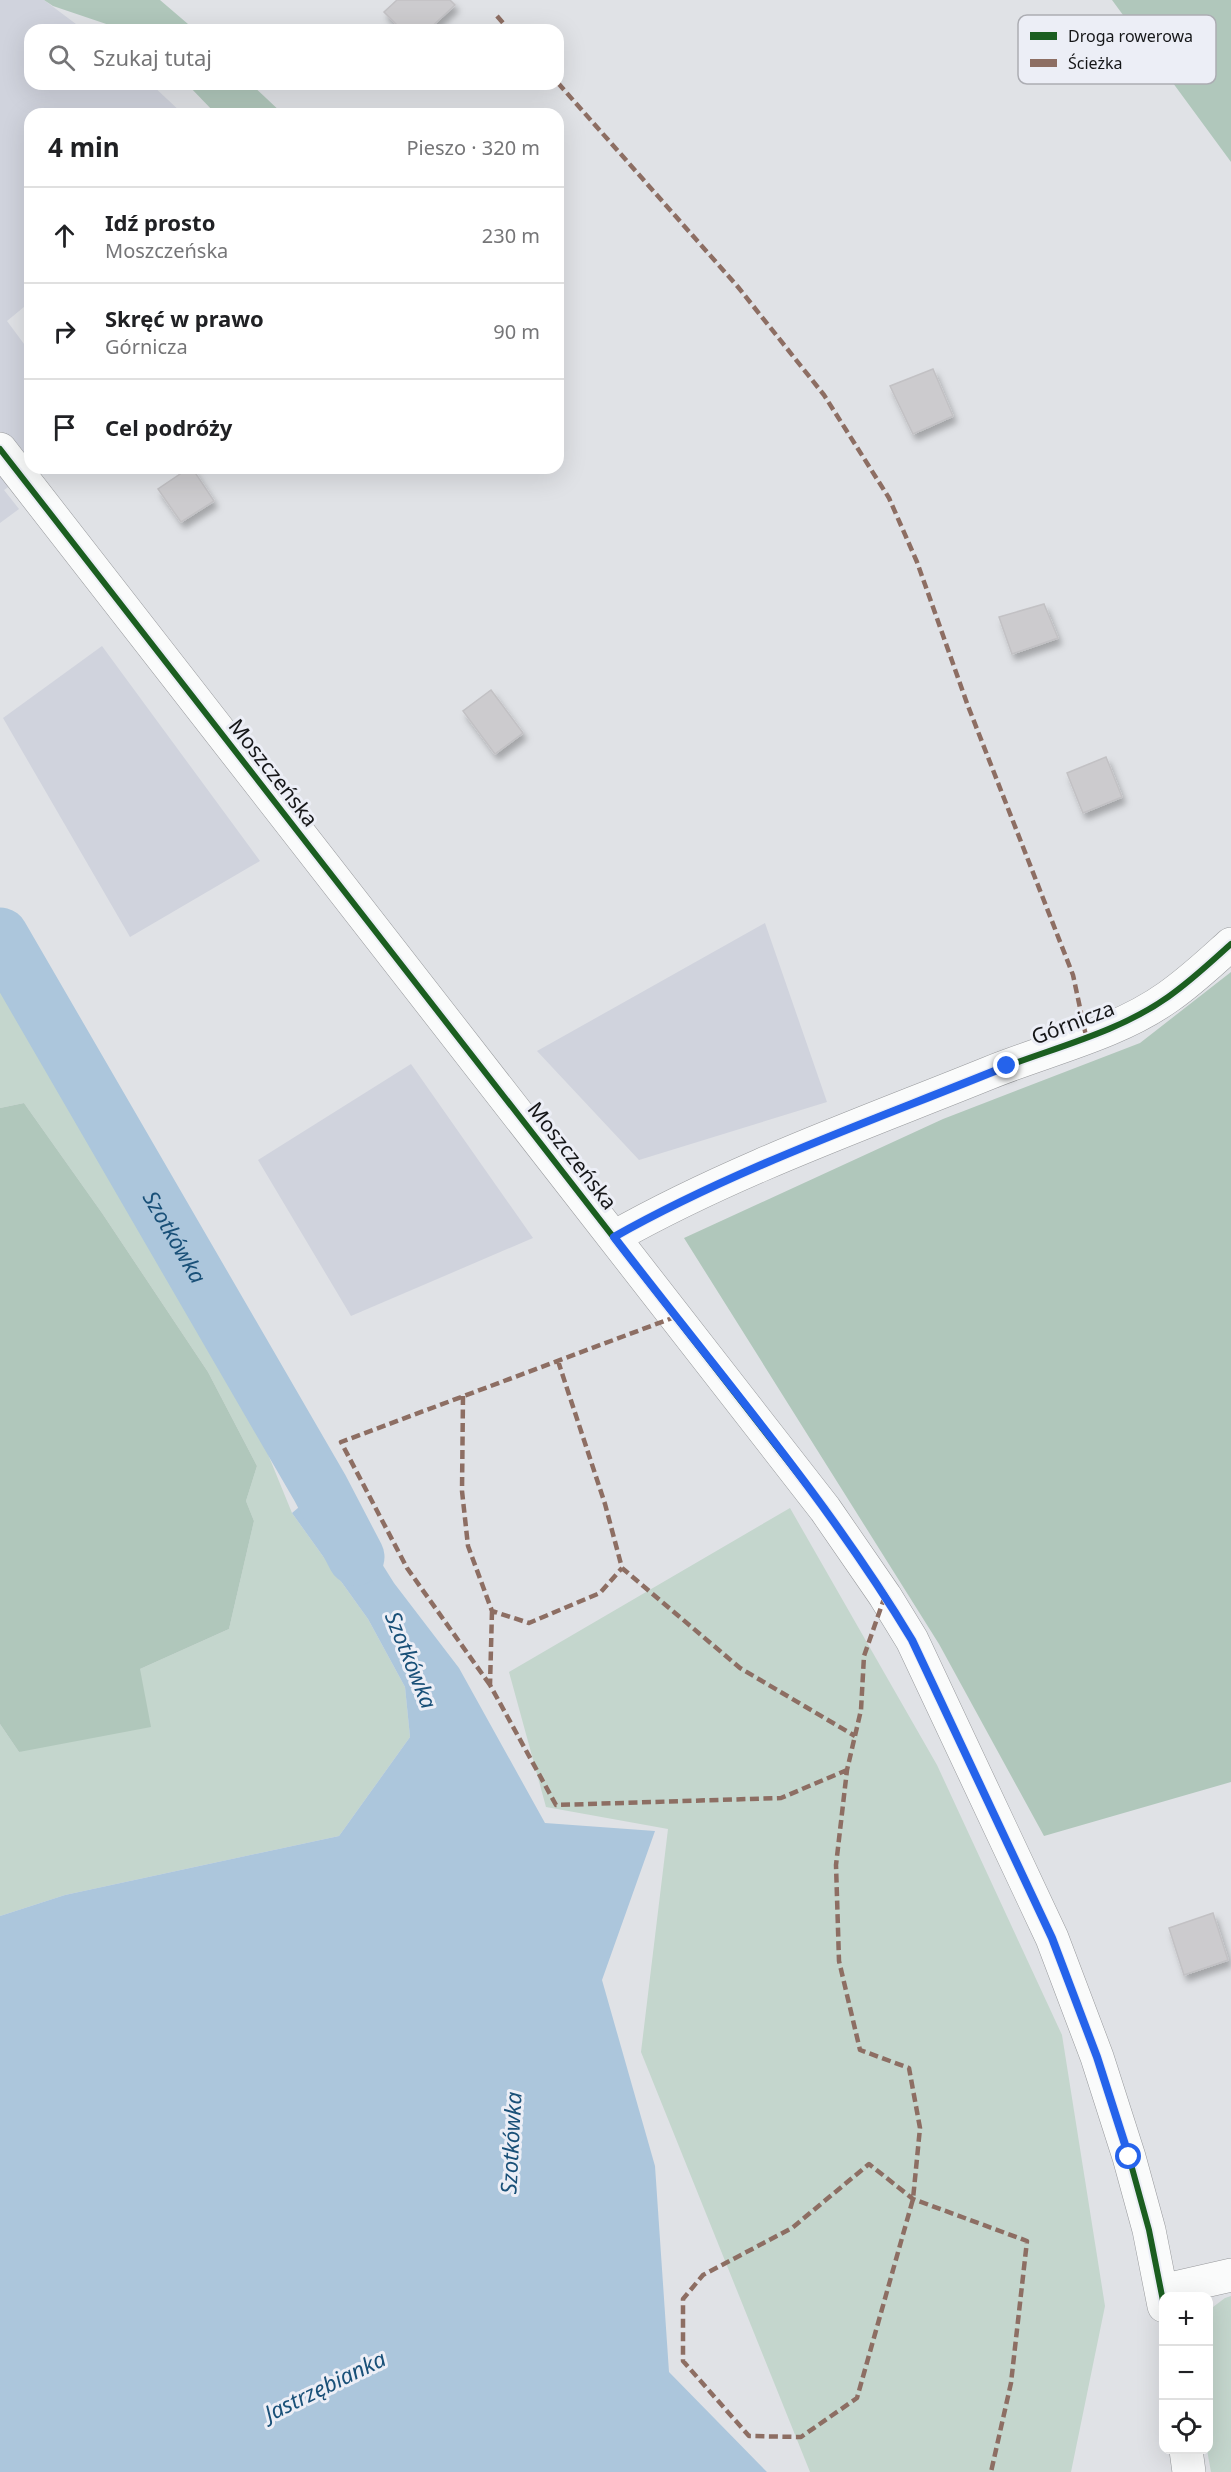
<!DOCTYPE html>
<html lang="pl">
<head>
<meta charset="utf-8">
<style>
  :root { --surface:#fff; --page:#f2f2f2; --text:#202124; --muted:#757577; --line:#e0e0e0 }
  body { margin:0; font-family:"Noto Sans",sans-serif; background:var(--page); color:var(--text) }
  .controls { position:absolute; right:18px; bottom:18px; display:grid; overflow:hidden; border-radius:12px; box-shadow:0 6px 24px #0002 }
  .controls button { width:54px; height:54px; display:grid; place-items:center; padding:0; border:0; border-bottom:2px solid var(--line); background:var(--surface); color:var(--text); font:30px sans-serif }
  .stop { position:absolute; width:18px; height:18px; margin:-14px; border:4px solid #2563eb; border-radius:50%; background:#fff }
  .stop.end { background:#2563eb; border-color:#fff; box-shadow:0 2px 6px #0008 }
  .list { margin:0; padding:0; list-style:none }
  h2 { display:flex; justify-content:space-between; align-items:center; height:78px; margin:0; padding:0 24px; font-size:26px }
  h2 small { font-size:20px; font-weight:400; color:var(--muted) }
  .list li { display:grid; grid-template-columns:39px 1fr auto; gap:18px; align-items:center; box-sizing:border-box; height:96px; padding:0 24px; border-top:2px solid var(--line) }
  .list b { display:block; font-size:22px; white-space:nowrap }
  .list p { margin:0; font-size:20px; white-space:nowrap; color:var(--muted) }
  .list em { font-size:20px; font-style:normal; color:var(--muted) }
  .icon { flex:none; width:33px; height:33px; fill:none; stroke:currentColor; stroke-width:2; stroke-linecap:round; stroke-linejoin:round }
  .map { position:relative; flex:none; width:1231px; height:2472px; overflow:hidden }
  .search { position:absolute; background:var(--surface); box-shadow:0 6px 24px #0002; left:24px; top:24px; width:540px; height:66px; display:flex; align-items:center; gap:15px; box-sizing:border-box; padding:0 21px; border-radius:18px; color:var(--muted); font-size:22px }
  .panel { position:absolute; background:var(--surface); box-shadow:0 6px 24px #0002; left:24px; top:108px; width:540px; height:366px; border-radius:18px }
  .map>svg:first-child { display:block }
</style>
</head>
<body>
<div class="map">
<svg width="1231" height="2472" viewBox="0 0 1231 2472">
  <defs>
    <filter id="shadow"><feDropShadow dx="3.5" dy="6" stdDeviation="3" flood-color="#0004"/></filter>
  </defs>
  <rect width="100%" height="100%" fill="#e0e2e6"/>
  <!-- built -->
  <path fill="#d0d3dd" d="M 0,0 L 44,0 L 84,30 L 30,30 L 30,84 L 151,84 L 183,114 L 30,114 L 30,302 L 7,321 L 30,352 L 30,468 L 35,468 L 4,490 L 19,509 L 0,523 Z
    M 102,646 L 260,861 L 130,937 L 3,718 Z
    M 765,923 L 827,1102 L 639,1160 L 537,1051 Z
    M 411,1064 L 533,1238 L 351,1316 L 258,1160 Z"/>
  <!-- green -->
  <path fill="#c4d6cd" d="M 0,977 L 234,1371 L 292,1513 L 368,1619 L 405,1687 L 410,1737 L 339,1836 L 65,1895 L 0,1916 L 0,1724 L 19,1752 L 140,1669 L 229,1629 L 254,1521 L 246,1501 L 257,1466 L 208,1372 L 102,1213 L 24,1103 L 0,1108 Z
    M 790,1508 L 937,1765 L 1062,2035 L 1105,2306 L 1071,2472 L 810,2472 L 641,2052 L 668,1829 L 546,1807 L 509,1672 Z
    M 1231,2296 L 1231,2472 L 1211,2472 L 1207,2450 L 1209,2310 L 1225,2298 Z"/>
  <!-- forest -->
  <path fill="#b0c7bb" d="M 44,0 L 160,0 L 195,30 L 124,30 L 53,6 Z
    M 1112,0 L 1231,0 L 1231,162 Z
    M 187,84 L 251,84 L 283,114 L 216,114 Z
    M 1231,972 L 1231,1782 L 1044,1836 L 939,1644 L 684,1238 L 943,1119 L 1140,1043 Z
    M 24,1103 L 102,1213 L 208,1372 L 257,1466 L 246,1501 L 254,1521 L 229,1629 L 140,1669 L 151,1727 L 19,1752 L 0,1724 L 0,1108 Z"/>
  <!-- water -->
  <path fill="#acc6dc" d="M 330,1481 L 394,1583 L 459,1668 L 545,1823 L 655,1831 L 602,1980 L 655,2166 L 669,2372 L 767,2472 L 0,2472 L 0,1916 L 65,1895 L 339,1836 L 410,1737 L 405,1687 L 368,1619 L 292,1513 Z"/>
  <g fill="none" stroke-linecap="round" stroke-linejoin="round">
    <!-- river -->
    <path stroke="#acc6dc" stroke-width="57" id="s1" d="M 0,936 L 320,1488 L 356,1557"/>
  </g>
  <!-- building -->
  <path fill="#cccbce" stroke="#c2c1c4" stroke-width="1.5" filter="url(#shadow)" d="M 397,0 L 450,0 L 455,5 L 428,30 L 402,30 L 384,12 Z
    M 933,369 L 953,416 L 913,434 L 890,386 Z
    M 189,468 L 192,468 L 214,501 L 181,522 L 158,489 Z
    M 1044,604 L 1058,638 L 1012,654 L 999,617 Z
    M 491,690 L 523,733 L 495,754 L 463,711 Z
    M 1106,757 L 1122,797 L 1083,813 L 1067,773 Z
    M 1213,1913 L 1228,1960 L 1184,1975 L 1169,1928 Z"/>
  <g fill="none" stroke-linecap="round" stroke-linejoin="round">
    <defs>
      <path id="minor" d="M 0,449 L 825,1509 L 885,1596 L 912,1640 L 1052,1938 L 1097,2057 L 1129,2157 L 1149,2230 L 1164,2306
        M 614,1237 C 733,1170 863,1124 989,1073 C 1048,1049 1116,1034 1168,997 C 1191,981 1211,962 1231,944
        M 1161,2291 L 1231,2275
        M 1186,2450 L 1189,2472"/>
    </defs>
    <!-- minor casing -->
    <use href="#minor" stroke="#97999c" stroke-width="34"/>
    <!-- minor -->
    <use href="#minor" stroke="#fafbfb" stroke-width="33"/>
    <!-- quiet -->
    <path stroke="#8d6e63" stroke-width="4.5" stroke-dasharray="9 4.5" stroke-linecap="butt" d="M 497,16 L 509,30
      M 558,83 L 738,287 L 824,395 L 889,498 L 917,562 L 968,706 L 1073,975 L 1086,1036
      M 558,1361 L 605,1504 L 622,1568 L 740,1668 L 855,1736
      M 463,1396 L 462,1491 L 468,1546 L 492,1611 L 529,1623 L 600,1593 L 622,1568
      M 885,1596 L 864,1656 L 861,1710 L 847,1770 L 836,1865 L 839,1961 L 860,2050 L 909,2068 L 920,2128 L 913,2199 L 857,2398 L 801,2437 L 749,2436 L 683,2361 L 683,2299 L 703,2275 L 792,2228 L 869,2164 L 913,2199 L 1027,2241 L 1011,2383 L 991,2472
      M 492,1611 L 490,1685 L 556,1805 L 781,1798 L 847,1770
      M 490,1685 L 407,1568 L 341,1442 L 675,1317"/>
    <defs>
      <path id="cycleway" d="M 0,449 L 825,1509 L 885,1596 L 912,1640 L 1052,1938 L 1097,2057 L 1129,2157 L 1149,2230 L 1164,2306
        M 614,1237 C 733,1170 863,1124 989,1073 C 1048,1049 1116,1034 1168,997 C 1191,981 1211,962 1231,944"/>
    </defs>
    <!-- cycleway casing -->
    <use href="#cycleway" stroke="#eceef6" stroke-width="10"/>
    <!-- cycleway -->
    <use href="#cycleway" stroke="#1b5e20" stroke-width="6"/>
  </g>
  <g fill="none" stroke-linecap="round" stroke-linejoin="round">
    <!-- route -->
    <path stroke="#2563eb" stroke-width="8" d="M 1007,1066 C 875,1120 738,1167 614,1237 C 715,1369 826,1497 912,1640 L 1052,1938 L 1097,2057 L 1129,2157"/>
  </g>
  <g text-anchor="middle" stroke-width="6" stroke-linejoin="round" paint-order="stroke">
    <!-- street labels -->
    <g font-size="21" fill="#151618" stroke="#eceef6">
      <text transform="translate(273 773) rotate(52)" y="7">Moszczeńska</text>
      <text transform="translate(1073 1023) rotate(-21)" y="7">Górnicza</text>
      <text transform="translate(572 1156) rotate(52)" y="7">Moszczeńska</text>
    </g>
    <!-- water labels -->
    <g font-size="22" font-style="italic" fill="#195078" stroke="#eceef6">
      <text dy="8" stroke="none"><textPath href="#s1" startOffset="348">Szotkówka</textPath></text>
      <text transform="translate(411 1660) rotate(68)" y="8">Szotkówka</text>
      <text transform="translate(511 2143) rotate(-87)" y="8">Szotkówka</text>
      <text transform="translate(325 2386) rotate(-26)" y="8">Jastrzębianka</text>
    </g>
  </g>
  <!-- legend -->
  <rect x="1018" y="15" width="198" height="69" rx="9" fill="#eceef6" stroke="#acadb3" stroke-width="1.5"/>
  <rect x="1030" y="32" width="27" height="8" fill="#1b5e20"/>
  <rect x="1030" y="59" width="27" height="8" fill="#8d6e63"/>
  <g font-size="16" fill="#151618">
    <text x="1068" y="42">Droga rowerowa</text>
    <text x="1068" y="69">Ścieżka</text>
  </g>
</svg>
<div class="controls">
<button>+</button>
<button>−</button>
<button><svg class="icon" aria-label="locate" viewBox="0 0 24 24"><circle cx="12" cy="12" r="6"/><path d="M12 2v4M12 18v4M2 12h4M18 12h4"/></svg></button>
</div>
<div class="stop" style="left:1129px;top:2157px"></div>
<div class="stop end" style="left:1007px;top:1066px"></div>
<div class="search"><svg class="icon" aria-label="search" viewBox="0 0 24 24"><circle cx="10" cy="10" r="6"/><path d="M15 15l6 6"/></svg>Szukaj tutaj</div>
<section class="panel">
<h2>4 min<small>Pieszo · 320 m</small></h2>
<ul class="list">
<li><svg class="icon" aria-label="ahead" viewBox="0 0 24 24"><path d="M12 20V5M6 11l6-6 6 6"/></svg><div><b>Idź prosto</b><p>Moszczeńska</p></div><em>230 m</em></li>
<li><svg class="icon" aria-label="right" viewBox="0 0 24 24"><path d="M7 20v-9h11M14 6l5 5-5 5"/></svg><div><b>Skręć w prawo</b><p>Górnicza</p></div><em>90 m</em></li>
<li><svg class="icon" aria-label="arrive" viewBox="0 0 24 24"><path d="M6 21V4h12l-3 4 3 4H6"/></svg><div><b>Cel podróży</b></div></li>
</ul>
</section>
</div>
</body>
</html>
